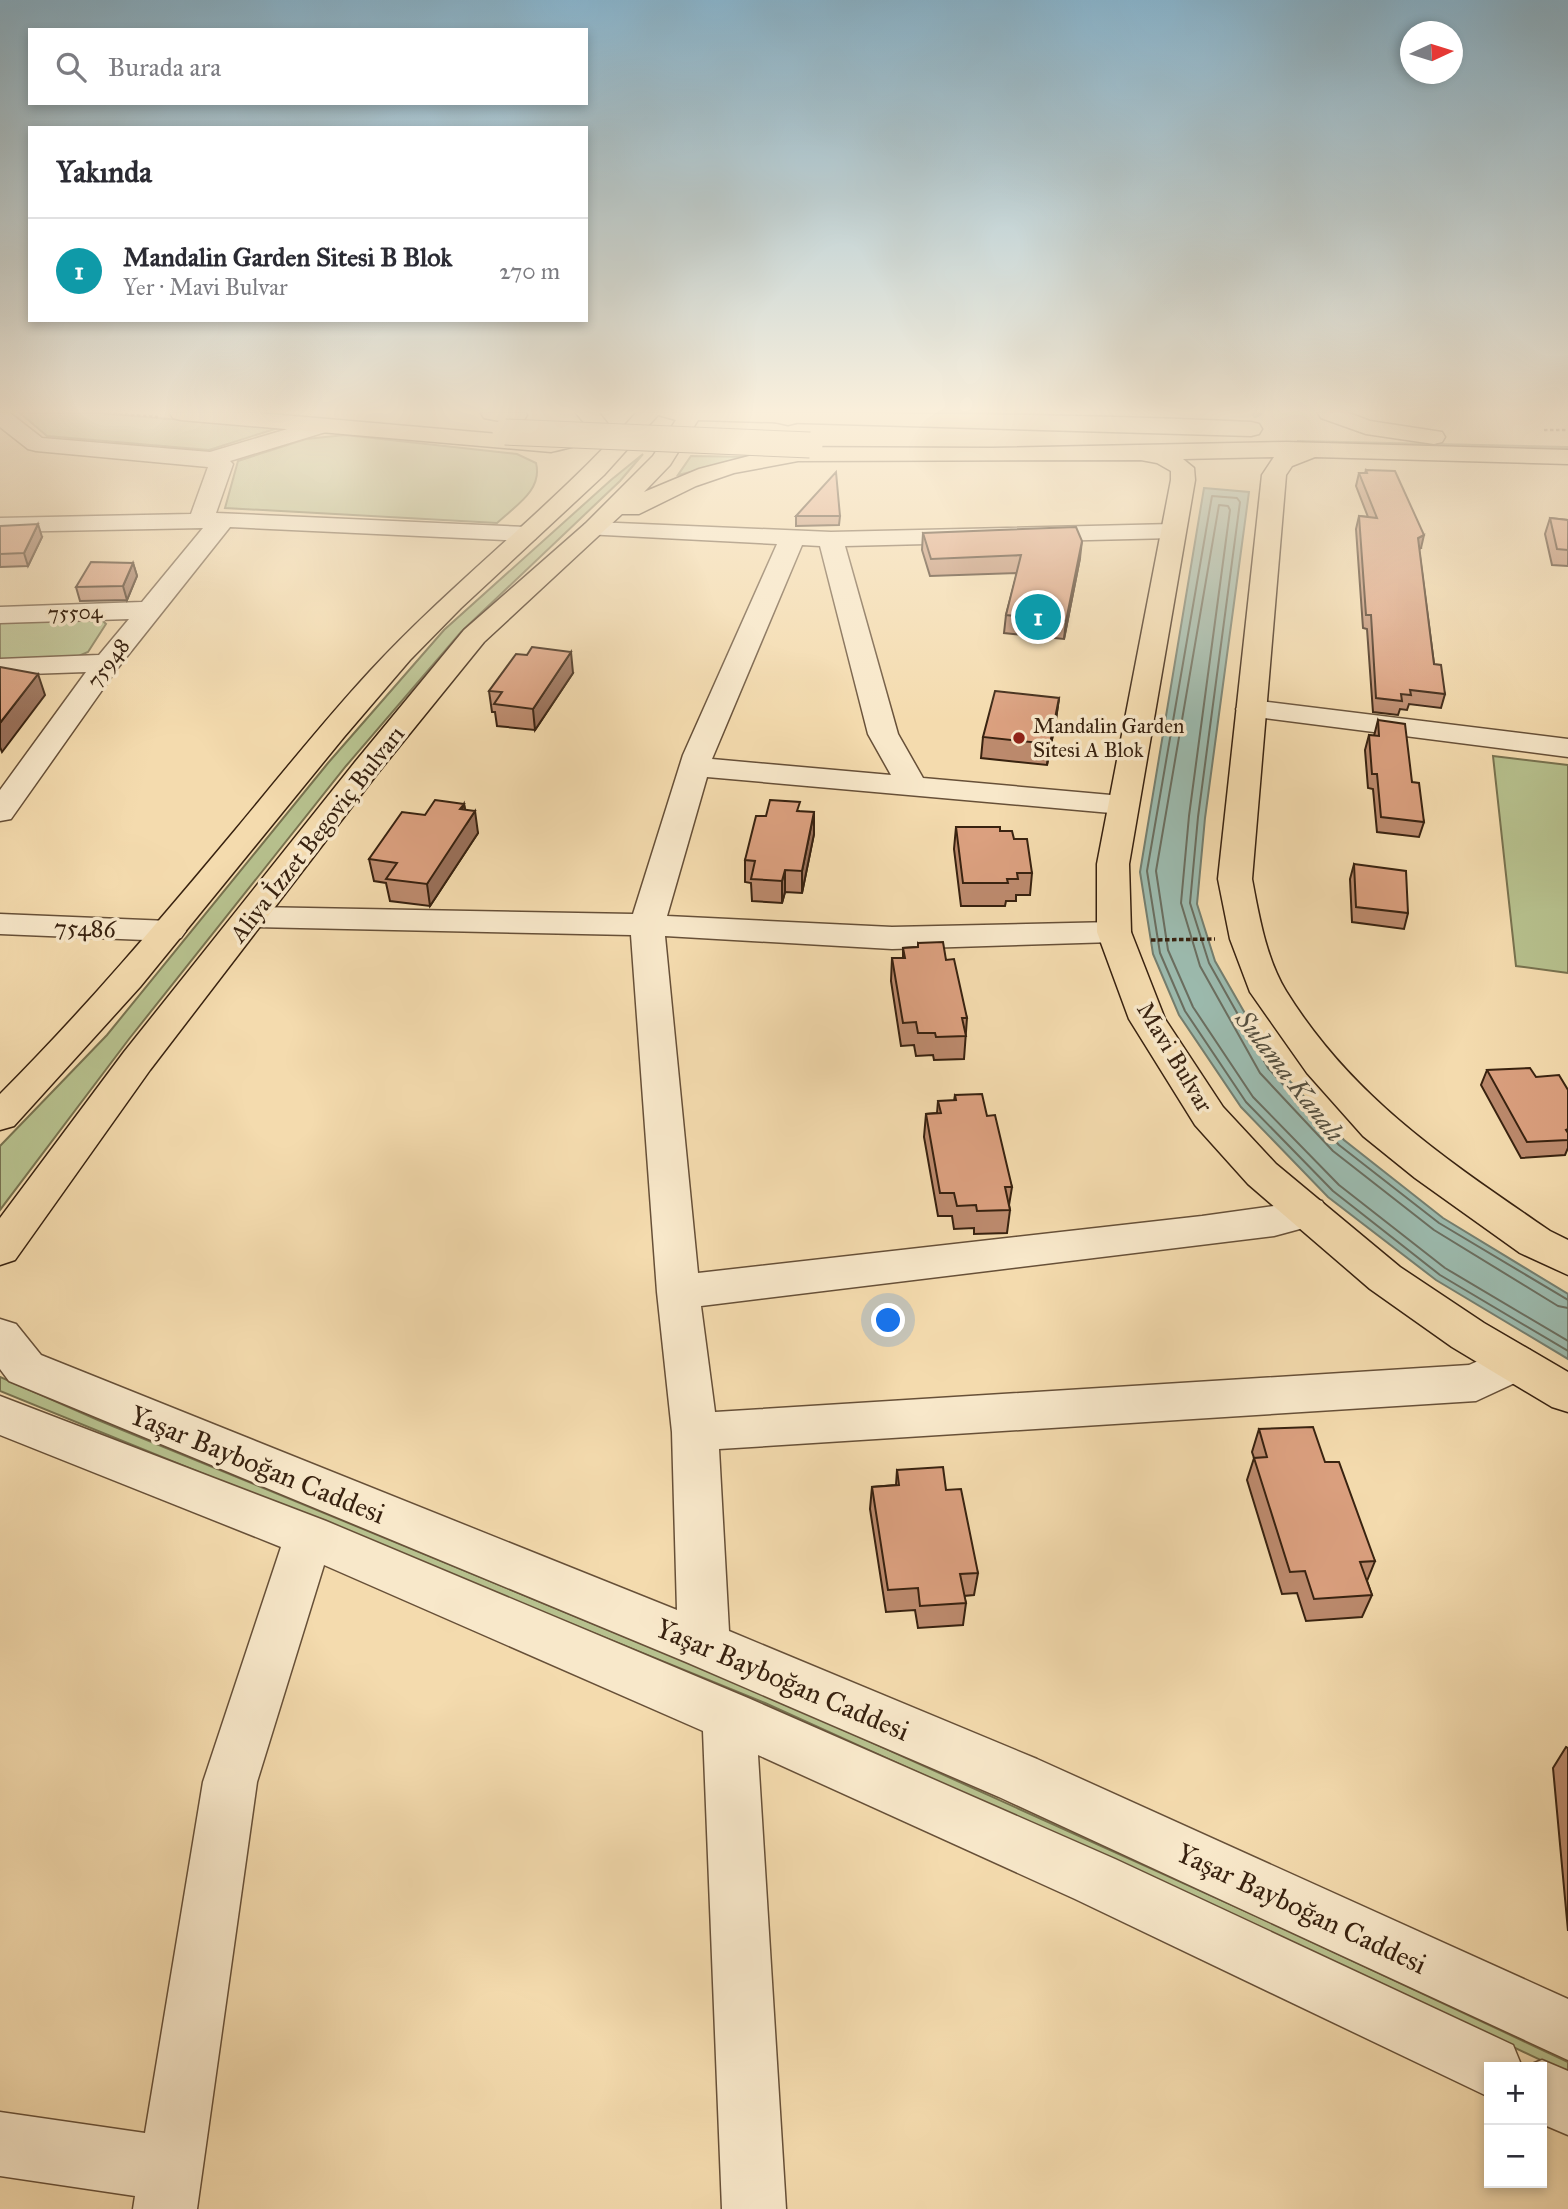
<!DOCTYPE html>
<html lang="tr">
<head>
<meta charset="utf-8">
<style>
  :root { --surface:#fff; --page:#f7f7f7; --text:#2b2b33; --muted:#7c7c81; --line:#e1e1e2; --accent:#8f2418 }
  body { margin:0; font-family:"IM FELL Great Primer",serif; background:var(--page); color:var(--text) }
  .controls { position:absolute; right:21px; bottom:21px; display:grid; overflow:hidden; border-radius:0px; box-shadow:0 4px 10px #0003 }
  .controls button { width:63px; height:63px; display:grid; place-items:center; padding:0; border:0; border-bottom:2px solid var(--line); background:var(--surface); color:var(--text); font:35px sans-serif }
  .compass { position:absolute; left:1400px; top:21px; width:63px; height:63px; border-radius:50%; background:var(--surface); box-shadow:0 4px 10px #0003; rotate:86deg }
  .you { position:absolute; left:889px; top:1321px; width:24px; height:24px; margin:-18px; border:5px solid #fff; border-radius:50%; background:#1a73e8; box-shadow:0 0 0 10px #1a73e833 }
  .badge { display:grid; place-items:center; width:46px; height:46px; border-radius:50%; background:var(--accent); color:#fff; font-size:23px; font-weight:700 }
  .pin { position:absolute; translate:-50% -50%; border:4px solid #fff; box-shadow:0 2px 7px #0006 }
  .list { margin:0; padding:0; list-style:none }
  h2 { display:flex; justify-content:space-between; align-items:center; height:91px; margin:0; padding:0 28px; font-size:30px }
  h2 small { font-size:23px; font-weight:400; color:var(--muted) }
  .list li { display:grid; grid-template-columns:46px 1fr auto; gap:21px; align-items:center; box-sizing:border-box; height:105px; padding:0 28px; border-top:2px solid var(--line) }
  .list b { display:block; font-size:26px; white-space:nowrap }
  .list p { margin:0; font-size:23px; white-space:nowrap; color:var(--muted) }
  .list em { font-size:23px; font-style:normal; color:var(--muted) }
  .icon { flex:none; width:38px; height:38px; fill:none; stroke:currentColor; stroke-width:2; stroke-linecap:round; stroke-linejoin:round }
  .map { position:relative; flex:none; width:1568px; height:2209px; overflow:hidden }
  .search { position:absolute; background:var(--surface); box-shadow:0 4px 10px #0003; left:28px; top:28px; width:560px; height:77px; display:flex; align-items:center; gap:18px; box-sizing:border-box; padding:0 24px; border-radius:0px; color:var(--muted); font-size:26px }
  .panel { position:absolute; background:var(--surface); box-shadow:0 4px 10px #0003; left:28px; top:126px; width:560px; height:196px; border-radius:0px }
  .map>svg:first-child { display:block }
</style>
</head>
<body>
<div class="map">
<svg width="1568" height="2209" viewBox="0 0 1568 2209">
  <rect width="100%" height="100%" fill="#f4dbae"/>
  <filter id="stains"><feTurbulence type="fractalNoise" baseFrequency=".00286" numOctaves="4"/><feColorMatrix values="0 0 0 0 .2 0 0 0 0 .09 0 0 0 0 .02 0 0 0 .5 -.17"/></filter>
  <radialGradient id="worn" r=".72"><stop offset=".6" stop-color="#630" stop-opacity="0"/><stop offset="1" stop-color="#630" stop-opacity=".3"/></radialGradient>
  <!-- green -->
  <path fill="#b7c18e" stroke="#78724f" stroke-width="2" d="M 20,413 L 97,413 L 278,428 L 209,450 L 47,436 Z
    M 345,435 L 517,454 L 536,463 C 543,490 515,506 497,523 L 225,508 L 238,461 L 306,439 Z
    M 1298,441 L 1568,447 L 1568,449 L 1298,444 Z
    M 643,454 L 620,481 L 461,632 L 346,766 L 129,1039 L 0,1210 L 0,1146 L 107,1035 L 328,763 L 444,630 L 611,480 Z
    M 691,456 L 753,457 L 678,475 Z
    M 101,619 L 106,624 L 88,652 L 74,658 L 0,660 L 0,622 Z
    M 1493,756 L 1568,765 L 1568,973 L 1516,966 Z
    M 0,1377 L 98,1420 L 769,1696 L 1287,1930 L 1568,2062 L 1568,2073 L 1285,1939 L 765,1703 L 0,1391 Z"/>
  <!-- water -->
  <path fill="#9cbbaf" stroke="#747e6f" stroke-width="2" d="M 1204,488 L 1249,492 L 1205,818 L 1197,904 L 1215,961 L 1274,1064 L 1344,1140 L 1443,1218 L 1568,1294 L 1568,1359 L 1436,1280 L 1328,1197 L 1241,1107 L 1179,1015 L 1153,954 L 1140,872 Z"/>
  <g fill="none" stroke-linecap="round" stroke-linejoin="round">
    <!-- shore -->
    <path stroke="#6a6e60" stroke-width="2" d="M 1568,1300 L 1439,1223 L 1339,1145 L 1268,1068 L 1209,963 L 1190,903 L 1198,817 L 1240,502 L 1237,498 L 1212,496 L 1147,871 L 1160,953 L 1185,1011 L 1246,1102 L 1333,1191 L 1440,1275 L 1568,1351
      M 1568,1308 L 1558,1306 L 1434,1230 L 1333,1151 L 1260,1073 L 1200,966 L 1181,903 L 1189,816 L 1230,510 L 1228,506 L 1219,505 L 1156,871 L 1168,950 L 1193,1007 L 1253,1097 L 1339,1185 L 1445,1268 L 1568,1341"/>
    <!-- stream -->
    <path stroke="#747e6f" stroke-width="6" d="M 1255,415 L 1259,413"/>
    <defs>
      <path id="minor" d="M 0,413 L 10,413 L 42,438 L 210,452 L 321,419 L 329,421 L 332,426 L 329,431 L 230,461 L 233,464 L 216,513 L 526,527 L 535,529 L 538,534 L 535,539 L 526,541 L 230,527 L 117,669 L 11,819 L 0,821 L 0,790 L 86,672 L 0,675 L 0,659 L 99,655 L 129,619 L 0,623 L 0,607 L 142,602 L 203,528 L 0,532 L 0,518 L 191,514 L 208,467 L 36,451 L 28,449 L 0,427 Z
        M 594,522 L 831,532 L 1173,524 L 1182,526 L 1185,531 L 1182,536 L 1173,538 L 845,546 L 898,734 L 923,778 L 1122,796 L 1133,798 L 1138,805 L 1133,812 L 1122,814 L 707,777 L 667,916 L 892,927 L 1114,922 L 1126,925 L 1131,932 L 1126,939 L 1114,942 L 892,949 L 665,936 L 698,1273 L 1202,1216 L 1274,1206 L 1307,1197 L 1322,1201 L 1328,1212 L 1322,1223 L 1274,1236 L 701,1306 L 715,1412 L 1469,1365 L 1514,1345 L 1530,1350 L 1536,1363 L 1530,1376 L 1476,1401 L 719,1449 L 729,1631 L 1037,1759 L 1568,1999 L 1568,2060 L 999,1797 L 686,1662 L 9,1381 L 0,1369 L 0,1319 L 16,1324 L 41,1355 L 677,1610 L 672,1432 L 657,1292 L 631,935 L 252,927 L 240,924 L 235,917 L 240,910 L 252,907 L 633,914 L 683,755 L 777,544 L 585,534 L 582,529 L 585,524 ZM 802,545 L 820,546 L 868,734 L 891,775 L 712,759 Z
        M 1251,700 L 1568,739 L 1568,757 L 1241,715 L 1236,709 L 1241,703 Z
        M 0,914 L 169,921 L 181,924 L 186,931 L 181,938 L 169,941 L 0,934 Z
        M 0,1396 L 326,1521 L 748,1698 L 1115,1859 L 1513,2045 L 1522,2067 L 1489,2067 L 1489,2097 L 1075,1899 L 758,1755 L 786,2209 L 722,2209 L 703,1731 L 324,1565 L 257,1782 L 197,2209 L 133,2209 L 135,2196 L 0,2176 L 0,2112 L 145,2133 L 203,1782 L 281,1547 L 0,1435 Z
        M 1542,2060 L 1568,2071 L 1568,2135 L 1542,2124 L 1542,2067 L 1524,2067 Z"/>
      <path id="major" d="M 170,413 L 259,413 L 545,438 C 560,434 574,436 585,424 L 576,413 L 599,413 L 607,423 C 595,446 573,446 551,452 L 181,420 L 173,418 Z
        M 481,413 L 526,413 L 527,415 L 524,420 C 511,423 497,421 484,418 Z
        M 636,413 C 841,413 1046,412 1251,422 L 1259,424 L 1262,429 L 1259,434 L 1251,436 L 698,420 L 670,465 L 644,492 L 699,469 L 753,455 L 756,449 L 764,447 L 991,448 L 1287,442 L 1568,450 L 1568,464 L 1315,457 L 1292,466 L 1286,475 L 1252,879 C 1259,916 1266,958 1286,991 C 1353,1099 1448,1161 1550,1231 L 1568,1240 L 1568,1275 L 1520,1253 L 1415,1178 L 1363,1136 L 1307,1073 L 1250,992 L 1230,939 L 1218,879 L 1262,475 L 1274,457 L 1183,459 L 1194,468 L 1195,480 L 1129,864 L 1131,932 L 1165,1019 L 1223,1107 L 1276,1164 L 1400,1267 L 1484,1323 L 1568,1372 L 1568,1412 L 1552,1407 L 1452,1347 L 1370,1289 L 1248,1184 L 1195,1125 L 1129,1019 L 1097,932 L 1097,864 L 1171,480 L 1171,471 L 1157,463 L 1141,460 L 798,461 L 734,473 L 696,486 L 639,514 L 622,514 L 484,642 L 377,774 L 150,1070 L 15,1260 L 0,1265 L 0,1218 L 124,1052 L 355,762 L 464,630 L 585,524 L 653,456 L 676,420 L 658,415 L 604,475 L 461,608 L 410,660 L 344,737 L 140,987 L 14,1126 L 0,1130 L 0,1094 C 84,1010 160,920 236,829 C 280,776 323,722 370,671 C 454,580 554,506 636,413 Z"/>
      <path id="highway" d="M 703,413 C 698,421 692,421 683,419 L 680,414 Z
        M 753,413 L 795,413 L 799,418 L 796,423 L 788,425 L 756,418 Z
        M 1318,413 L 1349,413 L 1370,421 L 1442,432 L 1445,437 L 1442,442 L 1434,444 L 1366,434 L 1321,418 Z"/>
    </defs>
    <!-- minor casing -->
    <use href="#minor" stroke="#675038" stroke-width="3"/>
    <!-- major casing -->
    <use href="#major" stroke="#382210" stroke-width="3"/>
    <!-- highway casing -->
    <use href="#highway" stroke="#382210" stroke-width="3"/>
    <!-- path-far1 -->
    <path stroke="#382210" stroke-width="2.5" stroke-dasharray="3.5 2.5" stroke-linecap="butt" d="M 107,413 L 158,417
      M 1544,430 L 1568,430"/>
    <!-- path -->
    <path stroke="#382210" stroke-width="3.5" stroke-dasharray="4.5 2.5" stroke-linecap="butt" d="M 1151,940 L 1215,939"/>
    <!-- minor -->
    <use href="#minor" fill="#f8e8ca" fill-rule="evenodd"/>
    <!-- major -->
    <use href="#major" fill="#f4dbae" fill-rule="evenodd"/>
    <!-- highway -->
    <use href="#highway" fill="#f4dbae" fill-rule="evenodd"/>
    <defs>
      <path id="major-bridge" d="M 505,432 L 810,445"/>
    </defs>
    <!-- major-bridge casing -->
    <use href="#major-bridge" stroke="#382210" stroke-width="27" stroke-linecap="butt"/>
    <!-- major-bridge -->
    <use href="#major-bridge" stroke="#f4dbae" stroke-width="25"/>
  </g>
  <!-- wall -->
  <path fill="#bc8a6d" stroke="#382210" stroke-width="2" d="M 1366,470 L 1421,548 L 1419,549 L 1434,664 L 1445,694 L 1441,708 L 1409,704 L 1407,710 L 1400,709 L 1398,715 L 1373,712 L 1367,629 L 1363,628 L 1356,529 L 1359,516 L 1368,517 L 1356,486 L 1359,473 L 1365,473 Z
    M 796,516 L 840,516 L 839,525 L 796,526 Z
    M 1550,518 L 1568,520 L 1568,566 L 1552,565 L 1545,534 Z
    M 0,526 L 42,537 L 28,566 L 0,567 Z
    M 923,533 L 1080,558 L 1064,639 L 1004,633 L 1006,615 L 1017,573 L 930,576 L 922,550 Z
    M 133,563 L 137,576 L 127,600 L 80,601 L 76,587 Z
    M 527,655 L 573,673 L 535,730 L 497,726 L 495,712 L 492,712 L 489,691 Z
    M 1059,698 L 1056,719 L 1047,765 L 981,758 L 983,737 Z
    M 1378,720 L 1412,782 L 1424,822 L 1419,837 L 1377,832 L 1373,789 L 1368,788 L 1365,750 L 1369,735 L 1374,736 Z
    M 464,804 L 465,809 L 478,833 L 430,906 L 390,901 L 386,883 L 374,881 L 369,859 L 425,815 Z
    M 799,811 L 814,834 L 802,893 L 785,892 L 782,903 L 752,901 L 751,883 L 745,882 L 745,860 L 766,816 Z
    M 956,827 L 1000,831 L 1014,839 L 1032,873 L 1030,895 L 1016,895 L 1016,901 L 1006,901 L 1005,906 L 961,906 L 954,849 Z
    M 1354,864 L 1408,913 L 1404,929 L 1352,922 L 1350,879 Z
    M 918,943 L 946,960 L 967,1018 L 964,1059 L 934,1060 L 933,1055 L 916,1056 L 914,1045 L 901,1046 L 891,981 L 892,958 L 903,958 L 903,948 L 918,947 Z
    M 1487,1070 L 1536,1077 L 1568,1090 L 1568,1148 L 1565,1155 L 1521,1158 L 1481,1085 Z
    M 955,1095 L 987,1116 L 1012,1187 L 1009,1205 L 1010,1210 L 1007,1233 L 974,1234 L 974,1228 L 954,1229 L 952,1216 L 938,1216 L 924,1137 L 926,1114 L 937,1113 L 938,1101 L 954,1101 Z
    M 1259,1429 L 1325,1462 L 1375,1561 L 1367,1581 L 1372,1595 L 1362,1617 L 1306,1621 L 1297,1593 L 1282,1594 L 1247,1480 L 1254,1458 L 1252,1452 Z
    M 897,1470 L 946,1490 L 978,1573 L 974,1595 L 964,1596 L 966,1603 L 963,1625 L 918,1628 L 915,1610 L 886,1612 L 870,1509 L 872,1487 L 896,1485 Z
    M 1566,1747 L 1568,1748 L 1568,1931 L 1553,1768 Z"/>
  <!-- shaded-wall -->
  <path fill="#997059" stroke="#382210" stroke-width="2" d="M 38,524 L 42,537 L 28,566 L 24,553 Z
    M 1424,535 L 1421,548 L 1414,551 L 1418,538 Z
    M 1082,541 L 1080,558 L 1064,639 L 1066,621 Z
    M 133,563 L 137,576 L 127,600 L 123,586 Z
    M 571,652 L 573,673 L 535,730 L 533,709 Z
    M 38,674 L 45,695 L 2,752 L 0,747 L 0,723 Z
    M 1059,698 L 1056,719 L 1047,765 L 1050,744 Z
    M 464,804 L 467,823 L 475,811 L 478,833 L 430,906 L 427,884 Z
    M 814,812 L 814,834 L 802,893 L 802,871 Z
    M 785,870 L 785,892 L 782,903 L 782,881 Z"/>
  <!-- building -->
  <path fill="#dba07f" stroke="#382210" stroke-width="2" d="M 1366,470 L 1395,471 L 1424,535 L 1418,538 L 1434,664 L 1441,665 L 1445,694 L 1410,690 L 1411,695 L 1401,694 L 1402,701 L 1376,698 L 1371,615 L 1366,615 L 1359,516 L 1377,518 L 1359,473 L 1367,473 Z
    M 836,472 L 840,516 L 796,516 Z
    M 1550,518 L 1568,520 L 1568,550 L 1557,549 Z
    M 38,524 L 24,553 L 0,554 L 0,526 Z
    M 1076,527 L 1082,541 L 1066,621 L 1006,615 L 1021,555 L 931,559 L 923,533 Z
    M 91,562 L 133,563 L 123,586 L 76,587 Z
    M 532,647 L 571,652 L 533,709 L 494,704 L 502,692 L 489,691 L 516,654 L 527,655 Z
    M 0,667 L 38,674 L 0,723 Z
    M 995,691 L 1059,698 L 1050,744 L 983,737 Z
    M 1378,720 L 1405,724 L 1412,782 L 1419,783 L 1424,822 L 1381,817 L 1377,774 L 1372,774 L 1369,735 L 1379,736 Z
    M 435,800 L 464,804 L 460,809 L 475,811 L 427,884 L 386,879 L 397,863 L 369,859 L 402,812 L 425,815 Z
    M 770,800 L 800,802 L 797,811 L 814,812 L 802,871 L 785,870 L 782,881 L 751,879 L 755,861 L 745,860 L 756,816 L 766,816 Z
    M 956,827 L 1000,827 L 1000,831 L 1012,831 L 1014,839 L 1027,839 L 1032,873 L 1017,873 L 1018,879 L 1007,879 L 1008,883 L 963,883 Z
    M 1354,864 L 1406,871 L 1408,913 L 1356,907 Z
    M 943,942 L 946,960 L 954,959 L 967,1018 L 962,1018 L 966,1036 L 936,1037 L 935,1033 L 918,1033 L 916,1022 L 903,1023 L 892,958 L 905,958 L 903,948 L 918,947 L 918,943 Z
    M 1530,1068 L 1536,1077 L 1559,1075 L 1568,1090 L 1568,1129 L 1566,1130 L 1568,1133 L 1568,1140 L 1527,1142 L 1487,1070 Z
    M 982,1094 L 987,1116 L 995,1115 L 1012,1187 L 1005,1187 L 1010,1210 L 977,1211 L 976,1205 L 957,1206 L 954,1193 L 940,1193 L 926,1114 L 941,1113 L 938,1101 L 956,1100 L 955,1095 Z
    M 1313,1427 L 1325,1462 L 1339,1462 L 1375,1561 L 1360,1562 L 1372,1595 L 1314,1599 L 1305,1571 L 1290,1572 L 1254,1458 L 1267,1457 L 1259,1429 Z
    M 943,1467 L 946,1490 L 961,1489 L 978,1573 L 960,1574 L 966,1603 L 920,1606 L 918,1588 L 888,1590 L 872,1487 L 899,1485 L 897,1470 Z"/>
  <!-- sky -->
  <linearGradient id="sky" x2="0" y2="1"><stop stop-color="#89b7d1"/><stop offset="0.57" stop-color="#faefdb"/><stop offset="1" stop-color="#faefdb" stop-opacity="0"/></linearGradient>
  <rect width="1568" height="722" fill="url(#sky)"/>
  <!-- markers -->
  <circle fill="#8f2418" stroke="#f8e8ca" stroke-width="2.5" cx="1019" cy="738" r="7"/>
  <g text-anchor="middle" stroke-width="7" stroke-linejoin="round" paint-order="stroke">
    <!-- far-street labels -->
    <g font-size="21" fill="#382210" stroke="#f8e8ca">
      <text transform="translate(75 612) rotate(-2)" y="7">75504</text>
      <text transform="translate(108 663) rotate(-53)" y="7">75948</text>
    </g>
    <!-- far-poi labels -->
    <g font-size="21" fill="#382210" stroke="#f8e8ca" text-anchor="start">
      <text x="1033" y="733">Mandalin Garden<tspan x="1033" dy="24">Sitesi A Blok</tspan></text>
    </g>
    <!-- street labels -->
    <g font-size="24" fill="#382210" stroke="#f8e8ca">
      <text transform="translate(317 834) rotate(-52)" y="8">Aliya İzzet Begoviç Bulvarı</text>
      <text transform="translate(85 928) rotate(2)" y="8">75486</text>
      <text transform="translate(1175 1057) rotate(59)" y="8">Mavi Bulvar</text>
    </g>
    <!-- water labels -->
    <g font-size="26" font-style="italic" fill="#565040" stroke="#f8e8ca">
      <text transform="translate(1290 1076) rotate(52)" y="9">Sulama Kanalı</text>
    </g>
    <!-- near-street labels -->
    <g font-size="28" fill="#382210" stroke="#f8e8ca">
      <text transform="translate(258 1464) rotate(22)" y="10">Yaşar Bayboğan Caddesi</text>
      <text transform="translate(783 1679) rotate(23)" y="10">Yaşar Bayboğan Caddesi</text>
      <text transform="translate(1302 1908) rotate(25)" y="10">Yaşar Bayboğan Caddesi</text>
    </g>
  </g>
  <rect width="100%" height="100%" filter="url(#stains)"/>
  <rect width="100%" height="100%" fill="url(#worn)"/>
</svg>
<div class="controls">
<button>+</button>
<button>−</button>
</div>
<svg class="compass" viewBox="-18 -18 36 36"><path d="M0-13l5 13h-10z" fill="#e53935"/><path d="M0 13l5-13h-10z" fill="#7c7c81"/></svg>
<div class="you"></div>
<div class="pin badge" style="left:1038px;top:617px;background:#0f9aa8">1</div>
<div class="search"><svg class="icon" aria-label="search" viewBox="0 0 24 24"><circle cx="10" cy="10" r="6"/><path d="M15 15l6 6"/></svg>Burada ara</div>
<section class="panel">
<h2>Yakında<small></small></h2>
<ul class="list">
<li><span class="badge" style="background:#0f9aa8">1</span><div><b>Mandalin Garden Sitesi B Blok</b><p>Yer · Mavi Bulvar</p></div><em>270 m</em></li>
</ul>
</section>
</div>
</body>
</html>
